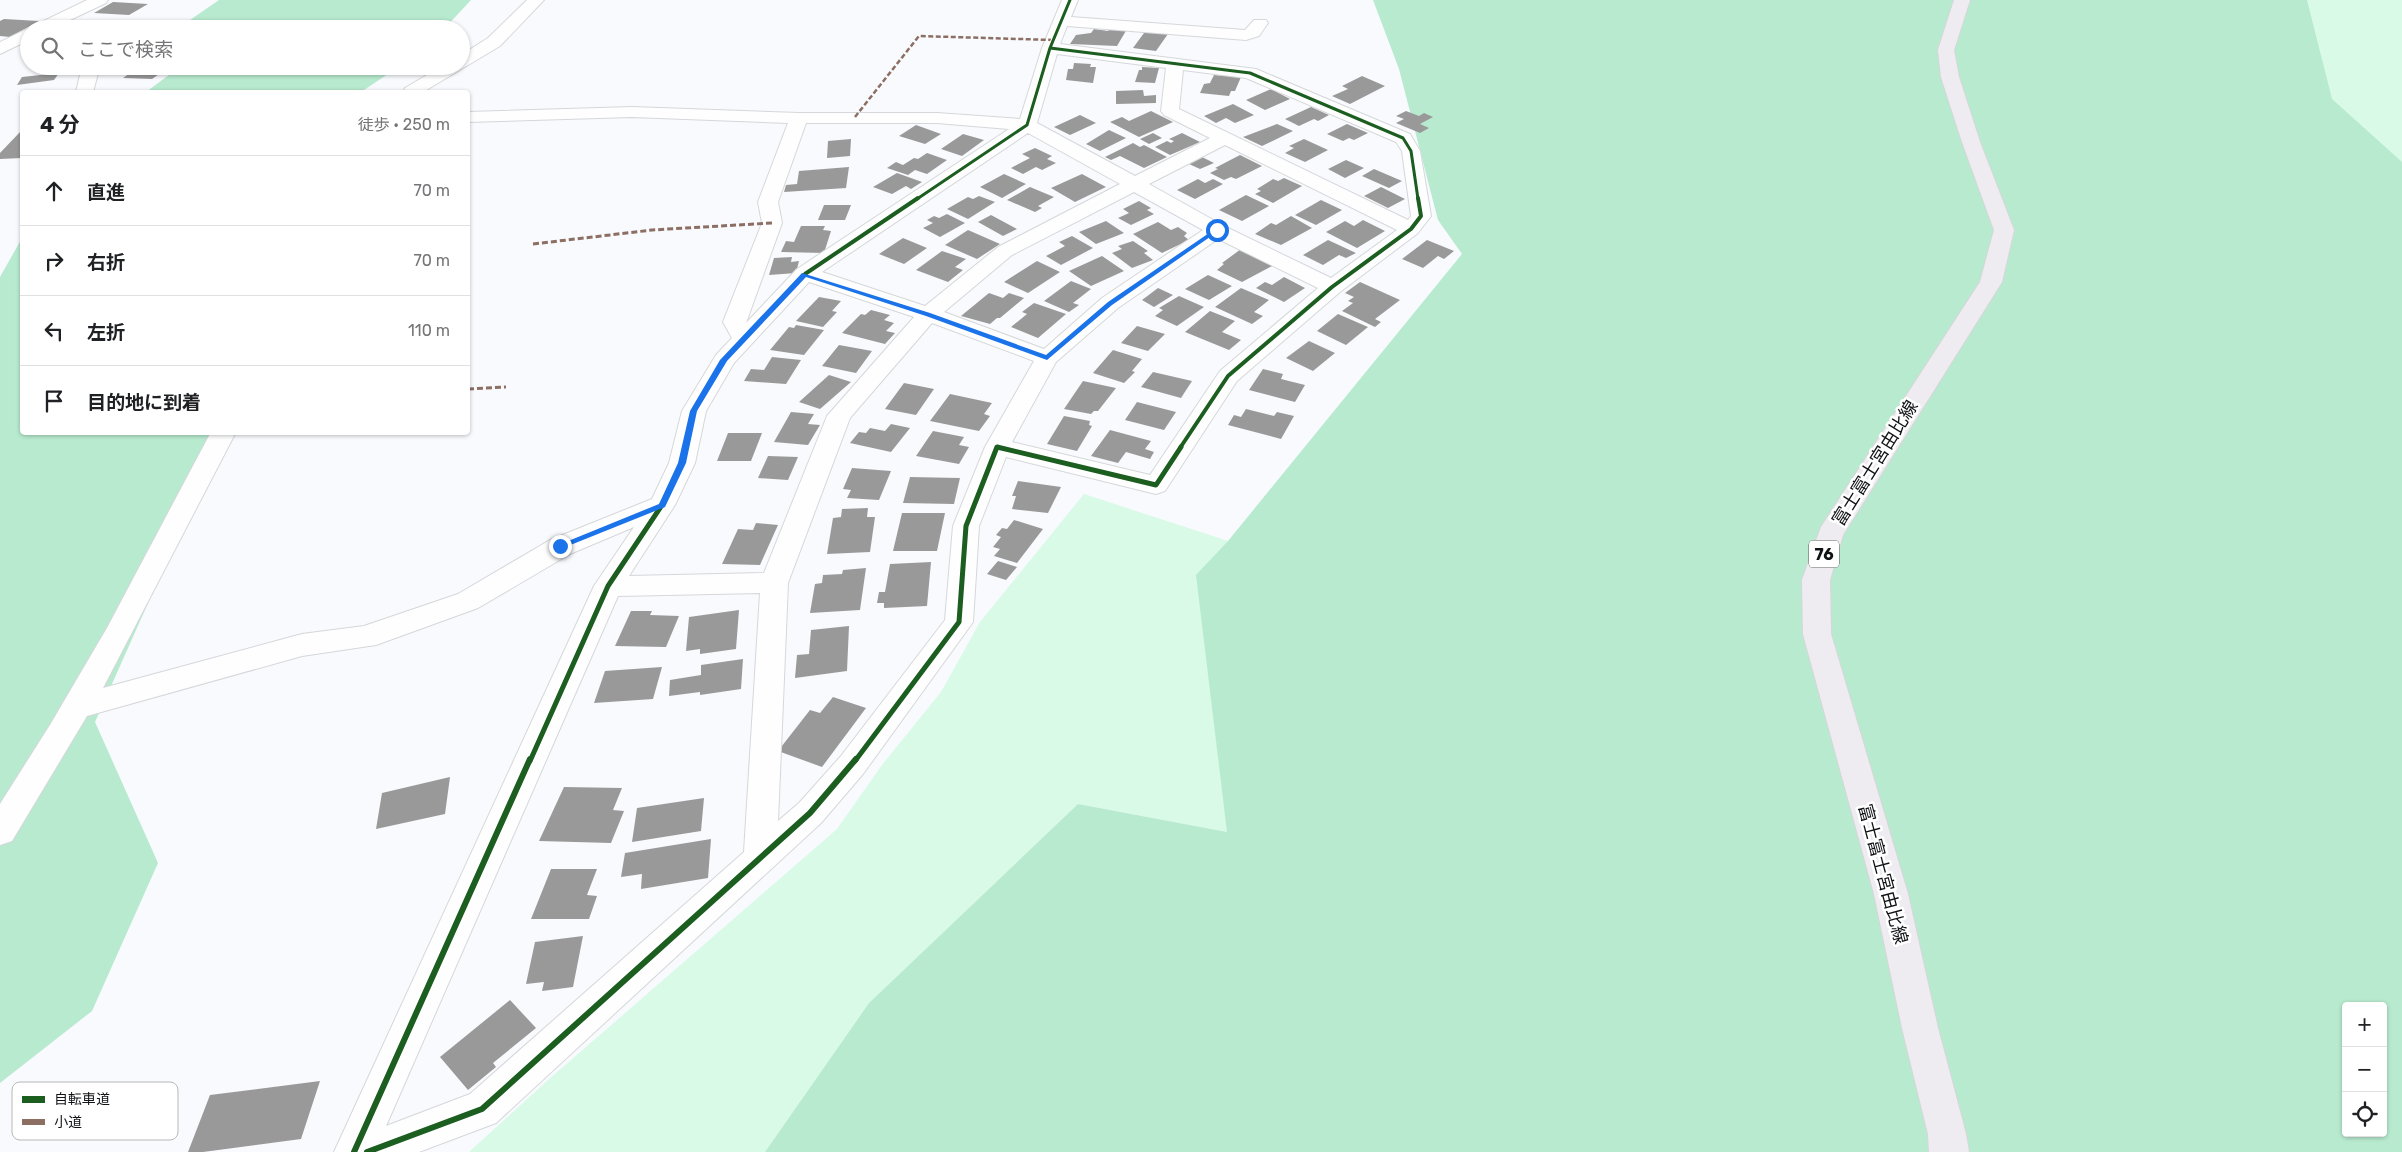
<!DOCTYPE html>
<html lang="ja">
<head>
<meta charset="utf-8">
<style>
  :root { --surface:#fff; --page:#f6f6f6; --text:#202124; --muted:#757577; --line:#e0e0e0 }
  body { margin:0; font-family:Rubik,"Noto Sans JP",sans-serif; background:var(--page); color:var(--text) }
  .controls { position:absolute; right:15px; bottom:15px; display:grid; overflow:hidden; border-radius:5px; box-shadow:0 1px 4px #0004 }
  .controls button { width:45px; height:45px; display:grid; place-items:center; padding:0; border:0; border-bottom:1px solid var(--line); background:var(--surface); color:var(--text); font:25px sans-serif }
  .stop { position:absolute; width:15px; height:15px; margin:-11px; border:4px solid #1a73e8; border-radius:50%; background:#fff }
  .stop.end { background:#1a73e8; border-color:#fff; box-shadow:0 1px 5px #0008 }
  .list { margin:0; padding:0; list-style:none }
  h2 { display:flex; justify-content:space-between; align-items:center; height:65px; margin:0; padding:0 20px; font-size:21px }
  h2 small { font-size:16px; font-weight:400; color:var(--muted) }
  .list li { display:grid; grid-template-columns:32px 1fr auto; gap:15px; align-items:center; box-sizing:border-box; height:70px; padding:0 20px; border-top:1px solid var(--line) }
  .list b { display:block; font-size:19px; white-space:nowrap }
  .list em { font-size:16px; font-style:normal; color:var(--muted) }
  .icon { flex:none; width:28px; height:28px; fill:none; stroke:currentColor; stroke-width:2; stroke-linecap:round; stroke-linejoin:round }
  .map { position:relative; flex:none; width:2402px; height:1152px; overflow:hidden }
  .search { position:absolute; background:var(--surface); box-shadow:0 1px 4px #0004; left:20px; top:20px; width:450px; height:55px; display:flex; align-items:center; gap:12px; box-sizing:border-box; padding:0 18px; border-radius:28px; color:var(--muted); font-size:19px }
  .panel { position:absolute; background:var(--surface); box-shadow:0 1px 4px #0004; left:20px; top:90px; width:450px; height:345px; border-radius:5px }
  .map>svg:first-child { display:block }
</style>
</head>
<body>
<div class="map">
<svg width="2402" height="1152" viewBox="0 0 2402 1152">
  <rect width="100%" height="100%" fill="#f8fafd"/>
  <!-- green -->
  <path fill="#d8fae7" d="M 2274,0 L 2402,0 L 2402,220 Z
    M 1084,494 L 1228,541 L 1227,832 L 1078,804 L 869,1003 L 765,1152 L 469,1152 L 548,1080 L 837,829 L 882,765 L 941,692 L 980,622 Z"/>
  <!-- forest -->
  <path fill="#b8eacf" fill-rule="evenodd" d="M 219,0 L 471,0 L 444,29 L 177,29 Z
    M 1373,0 L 2307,0 L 2332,99 L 2402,162 L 2402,1152 L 765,1152 L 869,1003 L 1078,804 L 1227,832 L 1196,575 L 1228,541 L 1462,254 L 1438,220 L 1399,69 ZM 2346,1006 L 2383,1006 L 2383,1133 L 2346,1133 Z
    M 181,66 L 400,66 L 361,92 L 146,92 Z
    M 22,238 L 22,432 L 224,433 L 95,722 L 158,863 L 92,1011 L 0,1083 L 0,277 Z"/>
  <!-- building -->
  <path fill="#9a999a" d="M 113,2 L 148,4 L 129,15 L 94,13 Z
    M 4,19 L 39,21 L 10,37 L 0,36 L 0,21 Z
    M 1110,28 L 1127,29 L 1117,46 L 1070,44 L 1076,35 L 1091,33 L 1094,29 L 1108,31 Z
    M 1152,29 L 1170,31 L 1156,51 L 1133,48 L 1144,33 L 1149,33 Z
    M 1074,63 L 1091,64 L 1090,67 L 1096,67 L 1093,83 L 1066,80 L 1068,69 L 1073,69 Z
    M 47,66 L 78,66 L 76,69 L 42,70 Z
    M 140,66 L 165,66 L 160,70 L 165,70 L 152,79 L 123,78 Z
    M 1142,67 L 1159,68 L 1155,83 L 1135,82 L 1139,70 L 1142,70 Z
    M 59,73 L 54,80 L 17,85 L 22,77 Z
    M 1214,75 L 1241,77 L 1235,91 L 1231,91 L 1229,96 L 1200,93 L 1204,84 L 1210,83 Z
    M 1362,76 L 1385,86 L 1350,104 L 1332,96 L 1348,89 L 1342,86 Z
    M 1271,89 L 1290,99 L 1265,110 L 1246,100 Z
    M 1143,90 L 1144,96 L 1156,95 L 1156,103 L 1116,104 L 1116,91 Z
    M 1233,104 L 1254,115 L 1235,123 L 1226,118 L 1216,123 L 1204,116 Z
    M 1311,107 L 1329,115 L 1318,121 L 1314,119 L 1299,126 L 1285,119 Z
    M 1151,111 L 1173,122 L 1139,137 L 1110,122 L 1122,117 L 1129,121 Z
    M 1406,111 L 1419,116 L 1424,113 L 1433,117 L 1420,124 L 1429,128 L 1420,133 L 1396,123 L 1404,119 L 1396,116 Z
    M 1080,115 L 1096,123 L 1070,135 L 1054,127 Z
    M 1277,124 L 1293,131 L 1262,146 L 1243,137 Z
    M 1347,124 L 1368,133 L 1354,140 L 1349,138 L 1343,141 L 1327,134 Z
    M 916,125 L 941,134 L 925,144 L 899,136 Z
    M 1109,130 L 1126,138 L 1100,151 L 1086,144 Z
    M 20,132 L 22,132 L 22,158 L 0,159 L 0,153 Z
    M 1153,133 L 1162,138 L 1149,144 L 1140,139 Z
    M 1182,133 L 1200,142 L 1170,155 L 1155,147 L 1167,141 L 1171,143 L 1174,141 L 1169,139 Z
    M 963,134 L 984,140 L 962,156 L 941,149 Z
    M 851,139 L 850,156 L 827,158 L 828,141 Z
    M 1304,139 L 1328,150 L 1305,162 L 1285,153 L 1294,148 L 1289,146 Z
    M 1133,143 L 1140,147 L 1144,145 L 1167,157 L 1144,168 L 1120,156 L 1111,160 L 1105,157 Z
    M 1035,148 L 1052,156 L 1047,159 L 1056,163 L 1042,170 L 1036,167 L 1023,174 L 1011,168 L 1030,158 L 1022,154 Z
    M 927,153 L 947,160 L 927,174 L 915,170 L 908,175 L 887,168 L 896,162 L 903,165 L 914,158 L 918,159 Z
    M 1240,155 L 1262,166 L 1236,179 L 1231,177 L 1224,180 L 1210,173 L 1218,169 L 1215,168 Z
    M 1202,157 L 1214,163 L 1200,169 L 1189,164 Z
    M 1346,160 L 1364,168 L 1345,178 L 1328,169 Z
    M 849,167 L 846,188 L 784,192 L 786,185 L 797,184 L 799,171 Z
    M 1374,169 L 1402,181 L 1389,188 L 1362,176 Z
    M 897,173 L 922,182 L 911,189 L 906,186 L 892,194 L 873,187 Z
    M 1004,174 L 1026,184 L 1002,198 L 980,187 Z
    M 1082,174 L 1106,187 L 1075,202 L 1051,188 Z
    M 1284,178 L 1302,186 L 1273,203 L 1255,194 L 1261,191 L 1257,189 L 1273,179 L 1278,181 Z
    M 1198,179 L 1205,183 L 1213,179 L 1223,184 L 1195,199 L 1177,190 Z
    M 1030,187 L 1054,197 L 1038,206 L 1042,208 L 1035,212 L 1007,200 Z
    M 1381,187 L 1405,199 L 1388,208 L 1364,196 Z
    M 1246,195 L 1269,206 L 1242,221 L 1219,210 Z
    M 979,196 L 995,202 L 968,219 L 947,209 L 968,197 L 973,199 Z
    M 1321,200 L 1342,210 L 1316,225 L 1295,215 Z
    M 1139,201 L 1151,208 L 1147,210 L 1154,214 L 1131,225 L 1118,218 L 1129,213 L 1123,209 Z
    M 824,205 L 851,205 L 845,220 L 818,220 Z
    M 947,214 L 965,223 L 940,237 L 923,228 L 933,223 L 927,220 L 934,216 L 939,218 Z
    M 991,215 L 1017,229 L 1003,236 L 978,222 Z
    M 1291,216 L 1312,228 L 1281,245 L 1255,234 L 1271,223 L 1276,225 Z
    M 1363,220 L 1385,231 L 1357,248 L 1326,232 L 1345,221 L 1354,226 Z
    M 1106,221 L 1124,233 L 1096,244 L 1079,232 Z
    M 1158,222 L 1171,230 L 1178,227 L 1187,233 L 1184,236 L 1189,240 L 1162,253 L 1133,234 Z
    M 801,226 L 825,226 L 823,230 L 831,231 L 824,253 L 781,252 L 786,241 L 794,242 Z
    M 968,230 L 1000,244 L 977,259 L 945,245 Z
    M 1072,236 L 1093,248 L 1061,265 L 1046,256 L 1065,246 L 1059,242 Z
    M 903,238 L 927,248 L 904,264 L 879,254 Z
    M 1328,240 L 1356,253 L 1346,258 L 1339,255 L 1323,265 L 1303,255 Z
    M 1427,240 L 1454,251 L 1444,259 L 1438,256 L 1423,268 L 1402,259 Z
    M 1133,241 L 1148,251 L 1144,253 L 1153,260 L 1132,268 L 1112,253 L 1122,249 L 1118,246 Z
    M 1241,249 L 1274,265 L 1242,282 L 1217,270 L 1224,264 L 1222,263 Z
    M 942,251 L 966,259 L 955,267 L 963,270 L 948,282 L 916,270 Z
    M 1102,256 L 1124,271 L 1091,286 L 1069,271 Z
    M 792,257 L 791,262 L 799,261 L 796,273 L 769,275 L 774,258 Z
    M 1037,261 L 1060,272 L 1028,293 L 1004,282 Z
    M 1208,275 L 1232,286 L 1209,300 L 1185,289 Z
    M 1284,277 L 1305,288 L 1284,302 L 1256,288 L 1265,282 L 1272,285 Z
    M 1071,281 L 1091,289 L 1073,303 L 1079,305 L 1069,312 L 1044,301 Z
    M 1360,282 L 1400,300 L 1375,319 L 1381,322 L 1375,327 L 1342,311 L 1353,303 L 1348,301 L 1354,297 L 1345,293 Z
    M 1158,288 L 1173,295 L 1154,307 L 1142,300 Z
    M 1241,288 L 1269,300 L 1254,312 L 1263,316 L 1252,324 L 1215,307 Z
    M 989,293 L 1003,298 L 1009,293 L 1024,298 L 1000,318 L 997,318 L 990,324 L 961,316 Z
    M 1179,296 L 1204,307 L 1177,326 L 1155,316 L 1163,310 L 1159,308 Z
    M 819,297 L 841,301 L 832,311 L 837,312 L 823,327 L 796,321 Z
    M 1034,303 L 1066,314 L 1038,338 L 1011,327 L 1027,314 L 1022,312 Z
    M 871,310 L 890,315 L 884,320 L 894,323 L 886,331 L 895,333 L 885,344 L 842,333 L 861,314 L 865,315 Z
    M 1210,311 L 1235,321 L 1222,332 L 1241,340 L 1229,350 L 1185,332 Z
    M 1338,314 L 1368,327 L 1346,345 L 1317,331 Z
    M 796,325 L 824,330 L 804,355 L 770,350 L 789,327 L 794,328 Z
    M 1137,326 L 1165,334 L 1148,351 L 1121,343 Z
    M 1309,341 L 1335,353 L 1313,371 L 1286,358 Z
    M 839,345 L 872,351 L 856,373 L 822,366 Z
    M 1113,350 L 1142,359 L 1132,371 L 1135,372 L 1124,383 L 1093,373 Z
    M 772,357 L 801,360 L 786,384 L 744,381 L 751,369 L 764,370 Z
    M 1263,369 L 1283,374 L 1281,379 L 1305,385 L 1295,402 L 1249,390 Z
    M 1153,372 L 1192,381 L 1181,398 L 1141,387 Z
    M 829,375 L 851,382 L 820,409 L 799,402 Z
    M 1083,381 L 1116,388 L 1098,411 L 1094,411 L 1091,414 L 1064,409 Z
    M 904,383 L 934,389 L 916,415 L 885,409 Z
    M 950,394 L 992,403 L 984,414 L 990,416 L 979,431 L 930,421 Z
    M 1137,402 L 1176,412 L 1164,430 L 1125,420 Z
    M 1246,409 L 1274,416 L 1277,412 L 1294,416 L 1281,439 L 1228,425 L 1234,415 L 1241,417 Z
    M 791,412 L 814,414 L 808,424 L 820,425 L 808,445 L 774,442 Z
    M 1064,416 L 1090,421 L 1089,425 L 1092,426 L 1077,451 L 1047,444 Z
    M 891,424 L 910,428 L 891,452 L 850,443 L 859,432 L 866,433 L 870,428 L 885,431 Z
    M 1110,430 L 1151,441 L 1145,449 L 1154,452 L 1150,459 L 1126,452 L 1118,463 L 1091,456 Z
    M 933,431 L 964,437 L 959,445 L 969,447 L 959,464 L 916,456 Z
    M 728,433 L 762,433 L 751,461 L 717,461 Z
    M 768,456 L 798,457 L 788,480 L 758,478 Z
    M 852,468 L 891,471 L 879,500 L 847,498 L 851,490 L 843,489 Z
    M 910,477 L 960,478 L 954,504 L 903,503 Z
    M 1018,481 L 1061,487 L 1048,513 L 1012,509 L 1016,496 L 1012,496 Z
    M 868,508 L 867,517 L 875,517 L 870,552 L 827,554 L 833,518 L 841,517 L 842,509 Z
    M 902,513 L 945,513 L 937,551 L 893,551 Z
    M 1014,520 L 1043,529 L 1017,563 L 994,556 L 1000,549 L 993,547 L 1001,537 L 996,535 L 1002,528 L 1007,529 Z
    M 756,523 L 778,525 L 760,565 L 722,564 L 738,529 L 753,530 Z
    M 998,561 L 1017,567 L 1006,580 L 987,574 Z
    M 931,562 L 927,606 L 884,608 L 884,603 L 877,603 L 879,592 L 885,592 L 890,564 Z
    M 866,568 L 860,610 L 810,613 L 815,584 L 822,583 L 823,575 L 842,574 L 843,570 Z
    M 739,610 L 736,649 L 700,654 L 700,649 L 686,651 L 689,617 Z
    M 631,611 L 652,611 L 650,615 L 679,616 L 666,647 L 615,646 Z
    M 849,626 L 847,671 L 795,678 L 797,655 L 809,654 L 811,630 Z
    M 743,659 L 741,689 L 700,695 L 700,692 L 669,696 L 670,680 L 701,675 L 701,665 Z
    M 662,667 L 653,699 L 594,703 L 605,671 Z
    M 833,697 L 866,708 L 822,767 L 778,751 L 810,710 L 820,713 Z
    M 450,777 L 445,814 L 376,829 L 382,793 Z
    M 564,787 L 622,788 L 613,810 L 624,811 L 611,843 L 539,841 Z
    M 704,798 L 701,831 L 632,842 L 637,808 Z
    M 711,839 L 708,878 L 641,889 L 642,874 L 621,877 L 625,853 Z
    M 551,869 L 597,869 L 587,895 L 597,896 L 589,919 L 531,919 Z
    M 583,936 L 573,987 L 542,991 L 544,982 L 526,984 L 535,942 Z
    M 510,1000 L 536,1028 L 493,1063 L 496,1067 L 468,1090 L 440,1057 Z
    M 320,1081 L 301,1139 L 203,1152 L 188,1152 L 210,1095 Z"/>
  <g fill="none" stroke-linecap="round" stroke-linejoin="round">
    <defs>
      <path id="minor" d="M 87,0 L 108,0 L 106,3 L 51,29 L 29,29 L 29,40 L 0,54 L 0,42 Z
        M 527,0 L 544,0 L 500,46 L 423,92 L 403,92 L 405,88 L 442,66 L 461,66 L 461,55 L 488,38 Z
        M 1062,0 L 1078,0 L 1071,17 L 1245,30 L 1254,20 L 1266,20 L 1268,23 L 1259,36 L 1246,40 L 1067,26 L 1060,44 L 1256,69 L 1410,134 L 1420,151 L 1431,216 L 1418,233 L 1340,292 L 1237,381 L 1165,491 L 1156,494 L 1006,457 L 979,526 L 973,622 L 863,774 L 821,823 L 496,1123 L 419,1152 L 334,1152 L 594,586 L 634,527 L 570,554 L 478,608 L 376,645 L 302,656 L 87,716 L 12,841 L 0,845 L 0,804 L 50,725 L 107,628 L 211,432 L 236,432 L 103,688 L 302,634 L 364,626 L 458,594 L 550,540 L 652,499 L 669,463 L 682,411 L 716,355 L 732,338 L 723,322 L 762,223 L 758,202 L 788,123 L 632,117 L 468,122 L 468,112 L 632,107 L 799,113 L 937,113 L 1020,119 L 1042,48 ZM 1057,54 L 1166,68 L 1161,111 L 1164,115 L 1210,138 L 1135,176 L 1037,123 ZM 1183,70 L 1246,78 L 1396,142 L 1402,151 L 1411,216 L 1408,220 L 1179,109 ZM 806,123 L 937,123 L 1009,129 L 797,269 L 746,323 L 782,223 L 778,202 ZM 1028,133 L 1120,184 L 998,247 L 925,306 L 822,272 ZM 1225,145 L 1397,230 L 1331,278 L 1224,226 L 1149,184 ZM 1134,192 L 1203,230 L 1102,298 L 1044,349 L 944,312 L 1012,255 ZM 1218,239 L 1318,288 L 1220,371 L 1150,475 L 1012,442 L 1056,362 L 1118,308 ZM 809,282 L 914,317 L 827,416 L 764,573 L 629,576 L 675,505 L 695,463 L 706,411 L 734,363 ZM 932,323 L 1034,361 L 985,447 L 953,526 L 945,620 L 841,756 L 799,803 L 778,821 L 788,583 L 850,418 ZM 760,593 L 744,852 L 470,1094 L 386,1126 L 618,596 Z
        M 82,66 L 100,66 L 93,92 L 76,92 Z"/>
      <path id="major" d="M 1954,0 L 1970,0 L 1954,50 L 1959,77 L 1980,142 L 2014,230 L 2002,282 L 1843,535 L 1830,580 L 1831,634 L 1908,894 L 1938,1028 L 1966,1134 L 1969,1152 L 1929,1152 L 1928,1134 L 1902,1028 L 1874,894 L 1803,634 L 1802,580 L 1821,527 L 1980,282 L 1994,230 L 1962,142 L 1941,77 L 1938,50 Z"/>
    </defs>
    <!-- minor casing -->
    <use href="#minor" stroke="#d5d7da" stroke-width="2"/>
    <!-- major casing -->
    <use href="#major" stroke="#d6d7d9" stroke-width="2"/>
    <!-- minor -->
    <use href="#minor" fill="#fefeff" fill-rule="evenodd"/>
    <!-- major -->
    <use href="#major" fill="#eeecf1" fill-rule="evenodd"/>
    <!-- quiet-far1 -->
    <path stroke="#8d6e63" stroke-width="2.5" stroke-dasharray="5 2.5" stroke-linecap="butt" d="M 855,117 L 919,36 L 1053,40"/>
    <!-- quiet -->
    <path stroke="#8d6e63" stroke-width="3" stroke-dasharray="6 3" stroke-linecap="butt" d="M 533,244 L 652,230 L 772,223
      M 468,389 L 506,387"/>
    <defs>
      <path id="cycleway-far3" d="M 1050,48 L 1250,73 L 1403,138 L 1411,151 L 1418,199
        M 917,199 L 1027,125 L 1050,48 L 1070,0"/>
      <path id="cycleway-far2" d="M 685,448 L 694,411 L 724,360 L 805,274 L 918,198
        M 997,448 L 1002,448
        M 1180,448 L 1228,376 L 1332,287 L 1411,229 L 1421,216 L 1418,198"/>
      <path id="cycleway-far1" d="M 530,761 L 608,586 L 662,505 L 682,463 L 686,447
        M 855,761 L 959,622 L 966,526 L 997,447 L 1156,485 L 1181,447"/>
      <path id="cycleway" d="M 354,1152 L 530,759
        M 367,1152 L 482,1109 L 810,813 L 856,759"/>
    </defs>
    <!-- cycleway-far3 casing -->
    <use href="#cycleway-far3" stroke="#fff" stroke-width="5"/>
    <!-- cycleway-far2 casing -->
    <use href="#cycleway-far2" stroke="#fff" stroke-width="6"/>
    <!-- cycleway-far1 casing -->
    <use href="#cycleway-far1" stroke="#fff" stroke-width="8"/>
    <!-- cycleway casing -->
    <use href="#cycleway" stroke="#fff" stroke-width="9"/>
    <!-- cycleway-far3 -->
    <use href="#cycleway-far3" stroke="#1b5e20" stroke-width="3"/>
    <!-- cycleway-far2 -->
    <use href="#cycleway-far2" stroke="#1b5e20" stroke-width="4"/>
    <!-- cycleway-far1 -->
    <use href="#cycleway-far1" stroke="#1b5e20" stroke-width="5"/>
    <!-- cycleway -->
    <use href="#cycleway" stroke="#1b5e20" stroke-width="6"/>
  </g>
  <!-- route -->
  <path fill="#1a73e8" d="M 1215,229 L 1220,230 L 1112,305 L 1047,360 L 926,316 L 806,277 L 727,361 L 697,411 L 686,463 L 665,507 L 563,548 L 556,546 L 659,504 L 678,463 L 690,411 L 720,360 L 802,273 L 930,313 L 1046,355 L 1108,302 Z"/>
  <g text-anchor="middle" stroke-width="5" stroke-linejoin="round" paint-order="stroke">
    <!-- shield labels -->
    <rect fill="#fff" stroke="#58595b" stroke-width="1" x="1809" y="540.5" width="30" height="27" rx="4"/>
    <g font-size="16" font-weight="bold" fill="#101215">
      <text x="1824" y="560">76</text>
    </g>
    <!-- street labels -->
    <g font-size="18" fill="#101215" stroke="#fff">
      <text transform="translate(1875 463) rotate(-58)" y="6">富士富士宮由比線</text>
      <text transform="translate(1883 874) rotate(75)" y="6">富士富士宮由比線</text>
    </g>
  </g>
  <!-- legend -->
  <rect x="12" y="1082" width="166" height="58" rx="8" fill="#fff" stroke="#b7b8b9" stroke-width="1"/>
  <rect x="22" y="1096" width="23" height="7" fill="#1b5e20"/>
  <rect x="22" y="1119" width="23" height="6" fill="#8d6e63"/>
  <g font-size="14" fill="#101215">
    <text x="54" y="1104">自転車道</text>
    <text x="54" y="1127">小道</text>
  </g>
</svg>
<div class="controls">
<button>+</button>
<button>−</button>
<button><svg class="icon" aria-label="locate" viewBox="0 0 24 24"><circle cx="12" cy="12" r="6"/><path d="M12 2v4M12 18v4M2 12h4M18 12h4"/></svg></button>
</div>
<div class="stop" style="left:1217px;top:230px"></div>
<div class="stop end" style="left:560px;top:546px"></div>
<div class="search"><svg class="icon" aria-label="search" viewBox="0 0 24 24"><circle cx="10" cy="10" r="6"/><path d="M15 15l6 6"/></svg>ここで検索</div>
<section class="panel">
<h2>4 分<small>徒歩 · 250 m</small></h2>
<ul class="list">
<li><svg class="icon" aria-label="ahead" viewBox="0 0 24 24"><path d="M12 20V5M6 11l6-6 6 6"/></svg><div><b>直進</b></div><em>70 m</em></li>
<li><svg class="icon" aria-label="right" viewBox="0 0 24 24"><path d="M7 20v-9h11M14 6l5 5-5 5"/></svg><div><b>右折</b></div><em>70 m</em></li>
<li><svg class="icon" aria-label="left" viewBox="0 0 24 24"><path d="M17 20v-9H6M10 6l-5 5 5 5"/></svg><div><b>左折</b></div><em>110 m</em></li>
<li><svg class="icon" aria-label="arrive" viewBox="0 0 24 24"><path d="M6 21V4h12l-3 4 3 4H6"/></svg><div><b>目的地に到着</b></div></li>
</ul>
</section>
</div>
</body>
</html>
